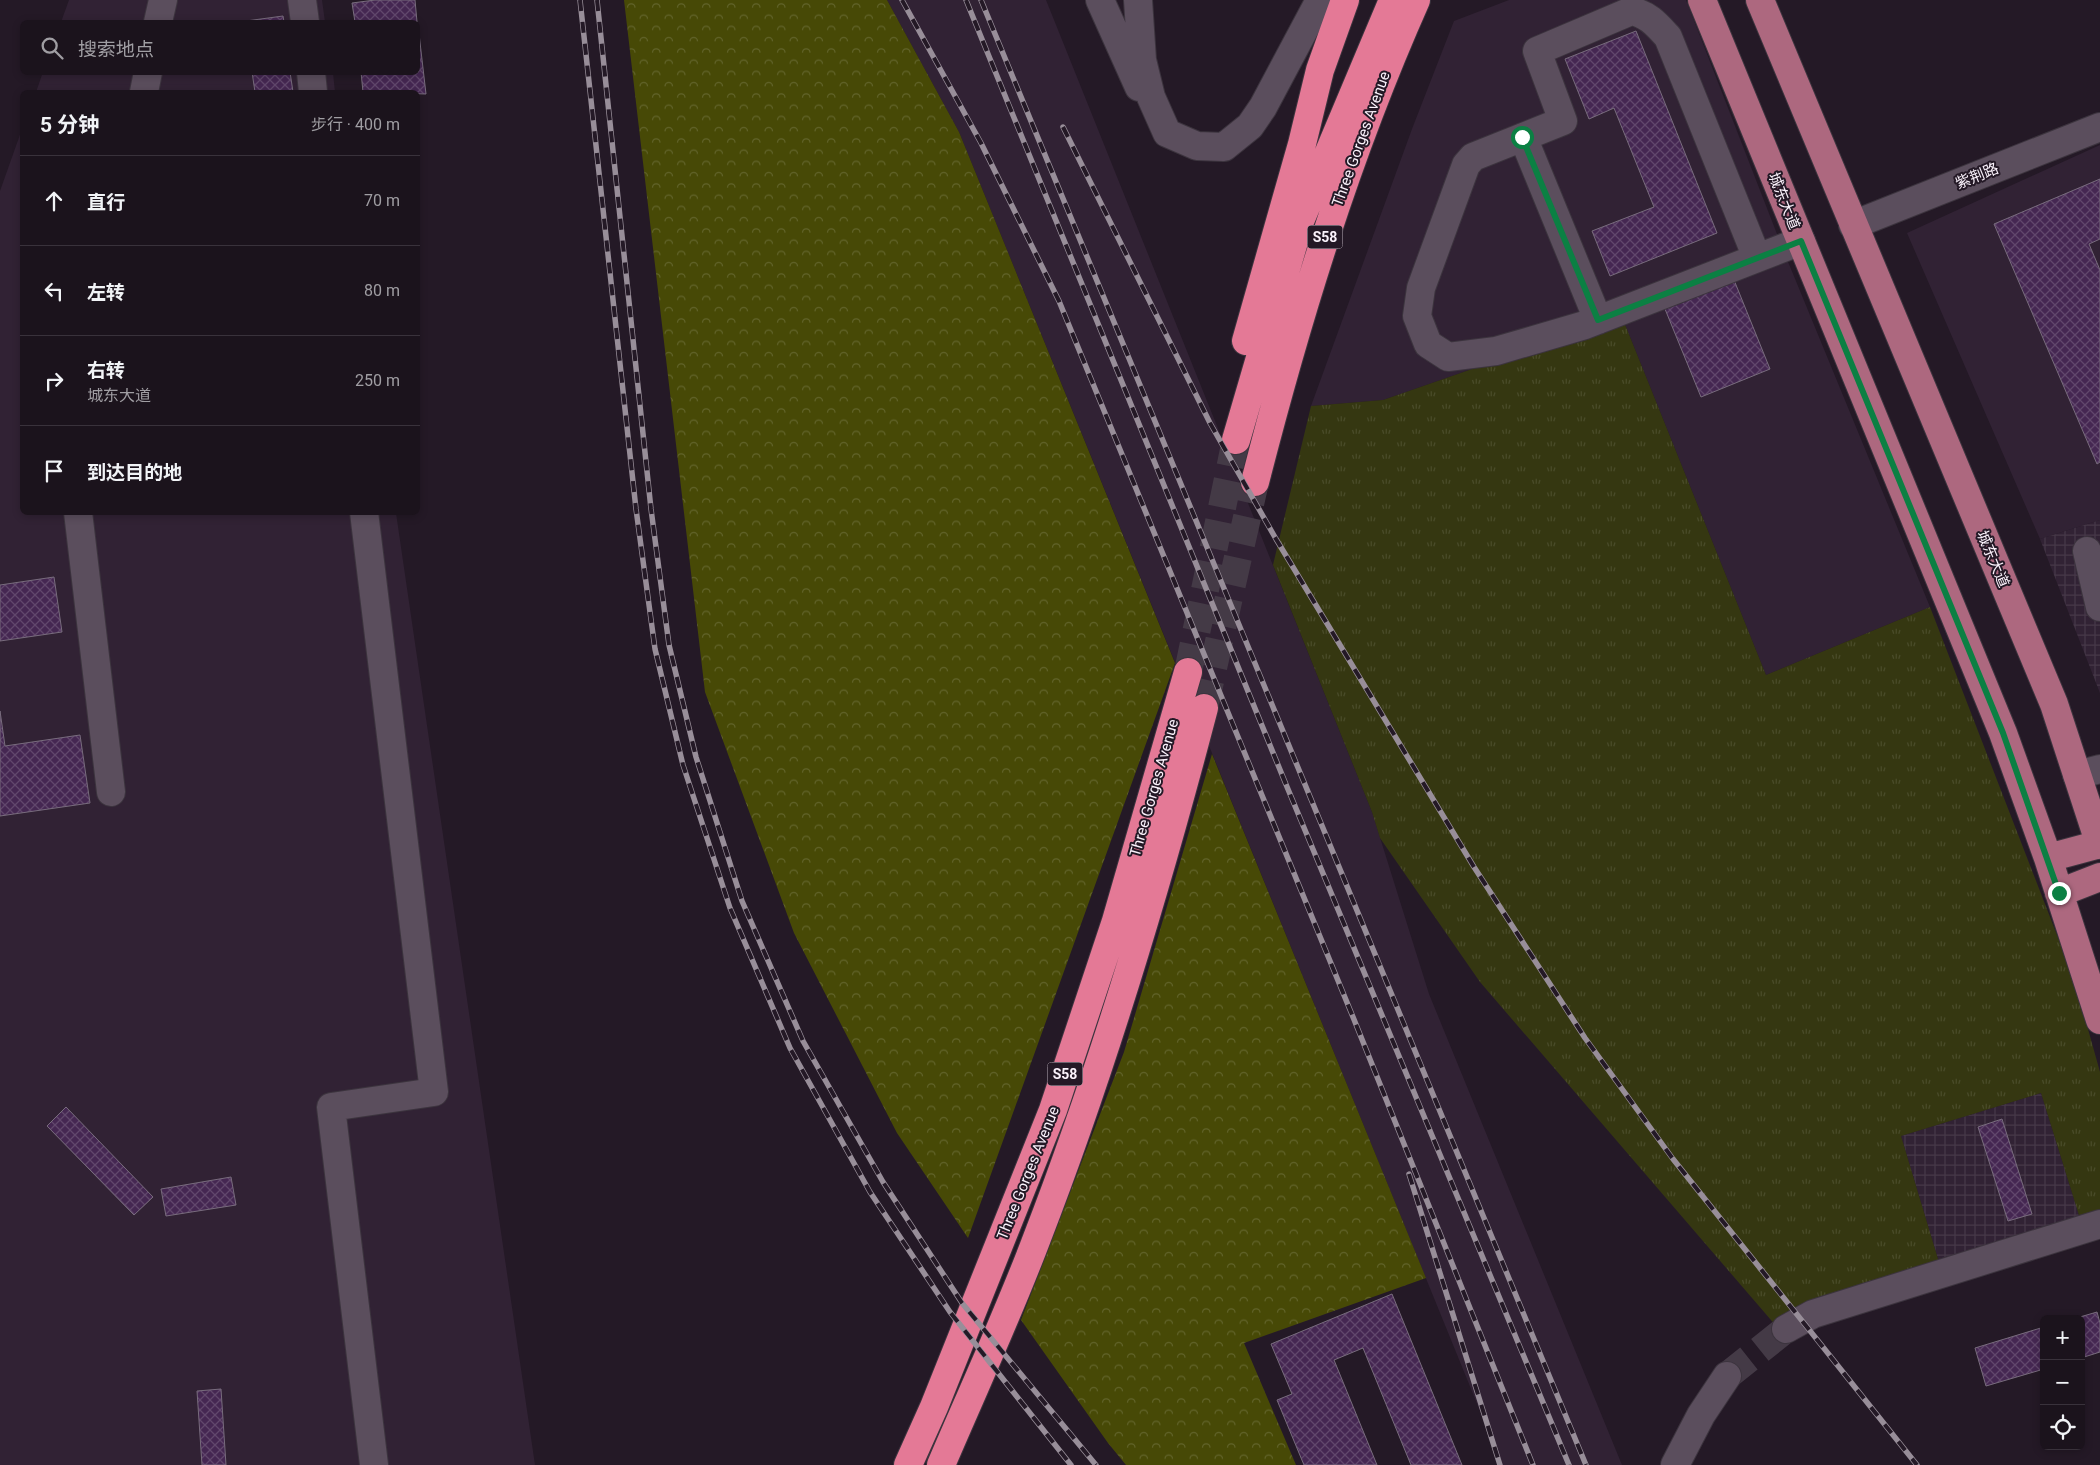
<!DOCTYPE html>
<html lang="zh">
<head>
<meta charset="utf-8">
<style>
  :root { --surface:#1b131c; --page:#282029; --text:#f1f3f6; --muted:#a09ea3; --line:#39323b }
  body { margin:0; font-family:Roboto,"Noto Sans SC",sans-serif; background:var(--page); color:var(--text) }
  .controls { position:absolute; right:15px; bottom:15px; display:grid; overflow:hidden; border-radius:8px; box-shadow:0 2px 8px #0003 }
  .controls button { width:45px; height:45px; display:grid; place-items:center; padding:0; border:0; border-bottom:1px solid var(--line); background:var(--surface); color:var(--text); font:25px sans-serif }
  .stop { position:absolute; width:15px; height:15px; margin:-11px; border:4px solid #0b8043; border-radius:50%; background:#fff }
  .stop.end { background:#0b8043; border-color:#fff; box-shadow:0 1px 5px #0008 }
  .list { margin:0; padding:0; list-style:none }
  h2 { display:flex; justify-content:space-between; align-items:center; height:65px; margin:0; padding:0 20px; font-size:21px }
  h2 small { font-size:16px; font-weight:400; color:var(--muted) }
  .list li { display:grid; grid-template-columns:32px 1fr auto; gap:15px; align-items:center; box-sizing:border-box; height:90px; padding:0 20px; border-top:1px solid var(--line) }
  .list b { display:block; font-size:19px; white-space:nowrap }
  .list p { margin:0; font-size:16px; white-space:nowrap; color:var(--muted) }
  .list em { font-size:16px; font-style:normal; color:var(--muted) }
  .icon { flex:none; width:28px; height:28px; fill:none; stroke:currentColor; stroke-width:2; stroke-linecap:round; stroke-linejoin:round }
  .map { position:relative; flex:none; width:2100px; height:1465px; overflow:hidden }
  .search { position:absolute; background:var(--surface); box-shadow:0 2px 8px #0003; left:20px; top:20px; width:400px; height:55px; display:flex; align-items:center; gap:12px; box-sizing:border-box; padding:0 18px; border-radius:8px; color:var(--muted); font-size:19px }
  .panel { position:absolute; background:var(--surface); box-shadow:0 2px 8px #0003; left:20px; top:90px; width:400px; height:425px; border-radius:8px }
  .map>svg:first-child { display:block }
</style>
</head>
<body>
<div class="map">
<svg width="2100" height="1465" viewBox="0 0 2100 1465">
  <defs>
    <pattern id="industrial-grid" width="8" height="8" patternUnits="userSpaceOnUse" patternTransform="scale(1.25)"><rect width="8" height="8" fill="#312234"/><path d="M0 4h8M4 0v8" fill="none" stroke="#463848"/></pattern>
    <pattern id="grass-tufts" width="24" height="20" patternUnits="userSpaceOnUse" patternTransform="scale(1.25)"><rect width="24" height="20" fill="#353711"/><path d="M3 7l-1-3M5 7V3M7 7l1-3M15 17l-1-3M17 17v-4M19 17l1-3" fill="none" stroke="#494b29"/></pattern>
    <pattern id="forest-crowns" width="20" height="18" patternUnits="userSpaceOnUse" patternTransform="scale(1.25)"><rect width="20" height="18" fill="#474906"/><path d="M2 6a3 3 0 1 1 6 0M12 15a3 3 0 1 1 6 0" fill="none" stroke="#62642b"/></pattern>
    <pattern id="building-cross-hatch" width="8" height="8" patternUnits="userSpaceOnUse" patternTransform="scale(1.25)"><rect width="8" height="8" fill="#452752"/><path d="M0 0l8 8M0 8l8-8" fill="none" stroke="#61476c"/></pattern>
  </defs>
  <rect width="100%" height="100%" fill="#241926"/>
  <!-- built -->
  <path fill="#312234" d="M 69,0 L 322,0 L 325,22 L 61,22 Z
    M 887,0 L 1046,0 L 1372,812 L 1429,994 L 1622,1465 L 1502,1465 L 959,132 Z
    M 1509,0 L 1686,0 L 1784,252 L 1930,607 L 1766,675 L 1622,317 L 1383,400 L 1311,406 L 1412,129 L 1454,21 Z
    M 43,72 L 333,73 L 335,92 L 36,92 Z
    M 22,129 L 22,512 L 396,513 L 535,1465 L 0,1465 L 0,191 Z
    M 2100,145 L 2100,520 L 2040,539 L 1907,233 Z"/>
  <!-- industrial -->
  <path fill="url(#industrial-grid)" d="M 2100,520 L 2100,693 L 2040,539 Z
    M 2041,1093 L 2082,1225 L 1941,1269 L 1901,1136 Z"/>
  <!-- grass -->
  <path fill="url(#grass-tufts)" d="M 1622,317 L 1766,675 L 1930,607 L 2074,979 L 2100,1072 L 2100,1218 L 2082,1225 L 2041,1093 L 1901,1136 L 1941,1269 L 1777,1327 L 1480,982 L 1380,838 L 1372,812 L 1273,565 L 1311,406 L 1383,400 Z"/>
  <!-- forest -->
  <path fill="url(#forest-crowns)" d="M 624,0 L 887,0 L 959,132 L 1175,663 L 968,1238 L 897,1133 L 794,933 L 705,692 Z
    M 1212,754 L 1426,1278 L 1244,1343 L 1296,1465 L 1126,1465 L 1108,1443 L 1021,1320 L 1124,1052 Z"/>
  <!-- building -->
  <path fill="url(#building-cross-hatch)" stroke="#786c7d" d="M 375,0 L 415,0 L 417,22 L 355,22 L 352,3 Z
    M 283,16 L 284,22 L 246,22 L 246,21 Z
    M 418,25 L 426,94 L 363,92 L 361,72 L 418,72 Z
    M 1636,31 L 1717,233 L 1610,276 L 1592,231 L 1654,207 L 1614,108 L 1589,119 L 1565,59 Z
    M 252,72 L 290,72 L 293,92 L 255,92 Z
    M 2100,179 L 2100,239 L 2089,244 L 2100,270 L 2100,462 L 2097,464 L 1994,224 Z
    M 1734,280 L 1770,369 L 1701,397 L 1665,309 Z
    M 54,577 L 62,632 L 0,641 L 0,585 Z
    M 0,711 L 5,746 L 80,735 L 90,803 L 0,816 Z
    M 66,1107 L 153,1197 L 134,1215 L 47,1126 Z
    M 2002,1119 L 2032,1214 L 2008,1221 L 1978,1127 Z
    M 231,1177 L 236,1205 L 166,1216 L 161,1189 Z
    M 1392,1294 L 1462,1465 L 1411,1465 L 1363,1348 L 1334,1360 L 1377,1465 L 1304,1465 L 1277,1400 L 1292,1394 L 1271,1344 Z
    M 2097,1312 L 2100,1323 L 2100,1352 L 2081,1358 L 2081,1319 L 2073,1319 Z
    M 2044,1327 L 2044,1369 L 1986,1386 L 1975,1348 Z
    M 221,1389 L 226,1465 L 202,1465 L 197,1391 Z"/>
  <g fill="none" stroke-linecap="round" stroke-linejoin="round">
    <!-- minor-tunnel -->
    <path stroke="#443a46" stroke-width="28" stroke-dasharray="28 14" stroke-linecap="butt" d="M 1727,1376 L 1786,1329"/>
    <!-- highway-tunnel -->
    <path stroke="#443a46" stroke-width="28" stroke-dasharray="28 14" stroke-linecap="butt" d="M 1188,672 L 1236,440
      M 1204,708 L 1255,482"/>
    <defs>
      <path id="minor" d="M 302,0 L 305,22
        M 1100,0 L 1139,87
        M 1138,0 L 1142,60 L 1151,97 L 1167,133 L 1197,146 L 1224,147 L 1250,126 L 1263,107 L 1320,0
        M 158,22 L 163,0
        M 311,72 L 313,92
        M 144,92 L 148,72
        M 1523,137 L 1598,320
        M 1853,225 L 2100,127
        M 1757,258 L 1668,37 C 1657,25 1648,14 1631,11 L 1537,51 L 1563,121 L 1473,157 L 1466,165 L 1421,288 L 1417,316 L 1428,344 L 1448,357 L 1496,351 L 1585,325 L 1801,241
        M 78,512 L 111,792
        M 364,512 L 434,1092 L 331,1107 L 374,1465
        M 2087,551 L 2100,607
        M 2077,775 L 2100,769
        M 1786,1329 L 1813,1314 L 2100,1224
        M 1675,1465 L 1701,1415 L 1727,1376"/>
      <path id="major" d="M 1702,0 L 2003,733 L 2048,858 L 2100,1020
        M 1760,0 L 2054,704 L 2100,845
        M 2048,858 L 2100,844
        M 2059,893 L 2100,877"/>
      <path id="highway" d="M 1246,341 L 1302,144 L 1320,70 L 1345,0
        M 1236,440 L 1300,221 L 1393,0
        M 1255,482 C 1297,318 1347,155 1416,0
        M 908,1465 L 934,1407 L 1053,1110 L 1116,921 L 1188,672
        M 941,1465 C 973,1390 1008,1315 1037,1238 C 1104,1065 1157,887 1204,708"/>
    </defs>
    <!-- minor casing -->
    <use href="#minor" stroke="#3c343e" stroke-width="30"/>
    <!-- major casing -->
    <use href="#major" stroke="#3c343e" stroke-width="30"/>
    <!-- highway casing -->
    <use href="#highway" stroke="#3c343e" stroke-width="30"/>
    <!-- minor -->
    <use href="#minor" stroke="#5b4e5d" stroke-width="28"/>
    <!-- major -->
    <use href="#major" stroke="#ad687f" stroke-width="28"/>
    <!-- highway -->
    <use href="#highway" stroke="#e47996" stroke-width="28"/>
    <defs>
      <path id="rail" d="M 580,0 L 636,509 L 655,649 L 683,765 L 730,908 L 790,1048 L 870,1192 L 950,1312 L 1071,1465
        M 597,0 L 651,509 L 669,645 L 696,757 L 742,901 L 803,1041 L 883,1182 L 962,1303 L 1096,1465
        M 902,0 L 981,143 L 1059,301 L 1353,1017 L 1533,1465
        M 966,0 L 1285,782 L 1569,1465
        M 981,0 L 1586,1465
        M 1063,127 L 1210,423 L 1276,539 L 1474,867 L 1585,1038 L 1673,1159 L 1917,1465
        M 1409,1174 L 1500,1465"/>
    </defs>
    <!-- rail casing -->
    <use href="#rail" stroke="#988e99" stroke-width="5.5"/>
    <!-- rail -->
    <use href="#rail" stroke="#241926" stroke-width="4" stroke-dasharray="11" stroke-linecap="butt"/>
  </g>
  <g fill="none" stroke-linecap="round" stroke-linejoin="round">
    <!-- route -->
    <path stroke="#0b8043" stroke-width="6" d="M 1522,137 L 1598,320 L 1801,241 L 2003,733 L 2059,893"/>
  </g>
  <g text-anchor="middle" stroke-width="4" stroke-linejoin="round" paint-order="stroke">
    <!-- shield labels -->
    <g fill="#241926" stroke="#bab1bb" stroke-width="1">
      <rect x="1307.5" y="225.5" width="35" height="23" rx="4"/>
      <rect x="1047.5" y="1062.5" width="35" height="23" rx="4"/>
    </g>
    <g font-size="14" font-weight="bold" fill="#faf2fb">
      <text x="1325" y="242">S58</text>
      <text x="1065" y="1079">S58</text>
    </g>
    <!-- street labels -->
    <g font-size="15" fill="#faf2fb" stroke="#241926">
      <text transform="translate(1361 139) rotate(-70)" y="5">Three Gorges Avenue</text>
      <text transform="translate(1977 176) rotate(-22)" y="5">紫荆路</text>
      <text transform="translate(1784 201) rotate(68)" y="5">城东大道</text>
      <text transform="translate(1993 559) rotate(67)" y="5">城东大道</text>
      <text transform="translate(1154 788) rotate(-74)" y="5">Three Gorges Avenue</text>
      <text transform="translate(1028 1173) rotate(-68)" y="5">Three Gorges Avenue</text>
    </g>
  </g>
</svg>
<div class="controls">
<button>+</button>
<button>−</button>
<button><svg class="icon" aria-label="locate" viewBox="0 0 24 24"><circle cx="12" cy="12" r="6"/><path d="M12 2v4M12 18v4M2 12h4M18 12h4"/></svg></button>
</div>
<div class="stop" style="left:1522px;top:137px"></div>
<div class="stop end" style="left:2059px;top:893px"></div>
<div class="search"><svg class="icon" aria-label="search" viewBox="0 0 24 24"><circle cx="10" cy="10" r="6"/><path d="M15 15l6 6"/></svg>搜索地点</div>
<section class="panel">
<h2>5 分钟<small>步行 · 400 m</small></h2>
<ul class="list">
<li><svg class="icon" aria-label="ahead" viewBox="0 0 24 24"><path d="M12 20V5M6 11l6-6 6 6"/></svg><div><b>直行</b></div><em>70 m</em></li>
<li><svg class="icon" aria-label="left" viewBox="0 0 24 24"><path d="M17 20v-9H6M10 6l-5 5 5 5"/></svg><div><b>左转</b></div><em>80 m</em></li>
<li><svg class="icon" aria-label="right" viewBox="0 0 24 24"><path d="M7 20v-9h11M14 6l5 5-5 5"/></svg><div><b>右转</b><p>城东大道</p></div><em>250 m</em></li>
<li><svg class="icon" aria-label="arrive" viewBox="0 0 24 24"><path d="M6 21V4h12l-3 4 3 4H6"/></svg><div><b>到达目的地</b></div></li>
</ul>
</section>
</div>
</body>
</html>
